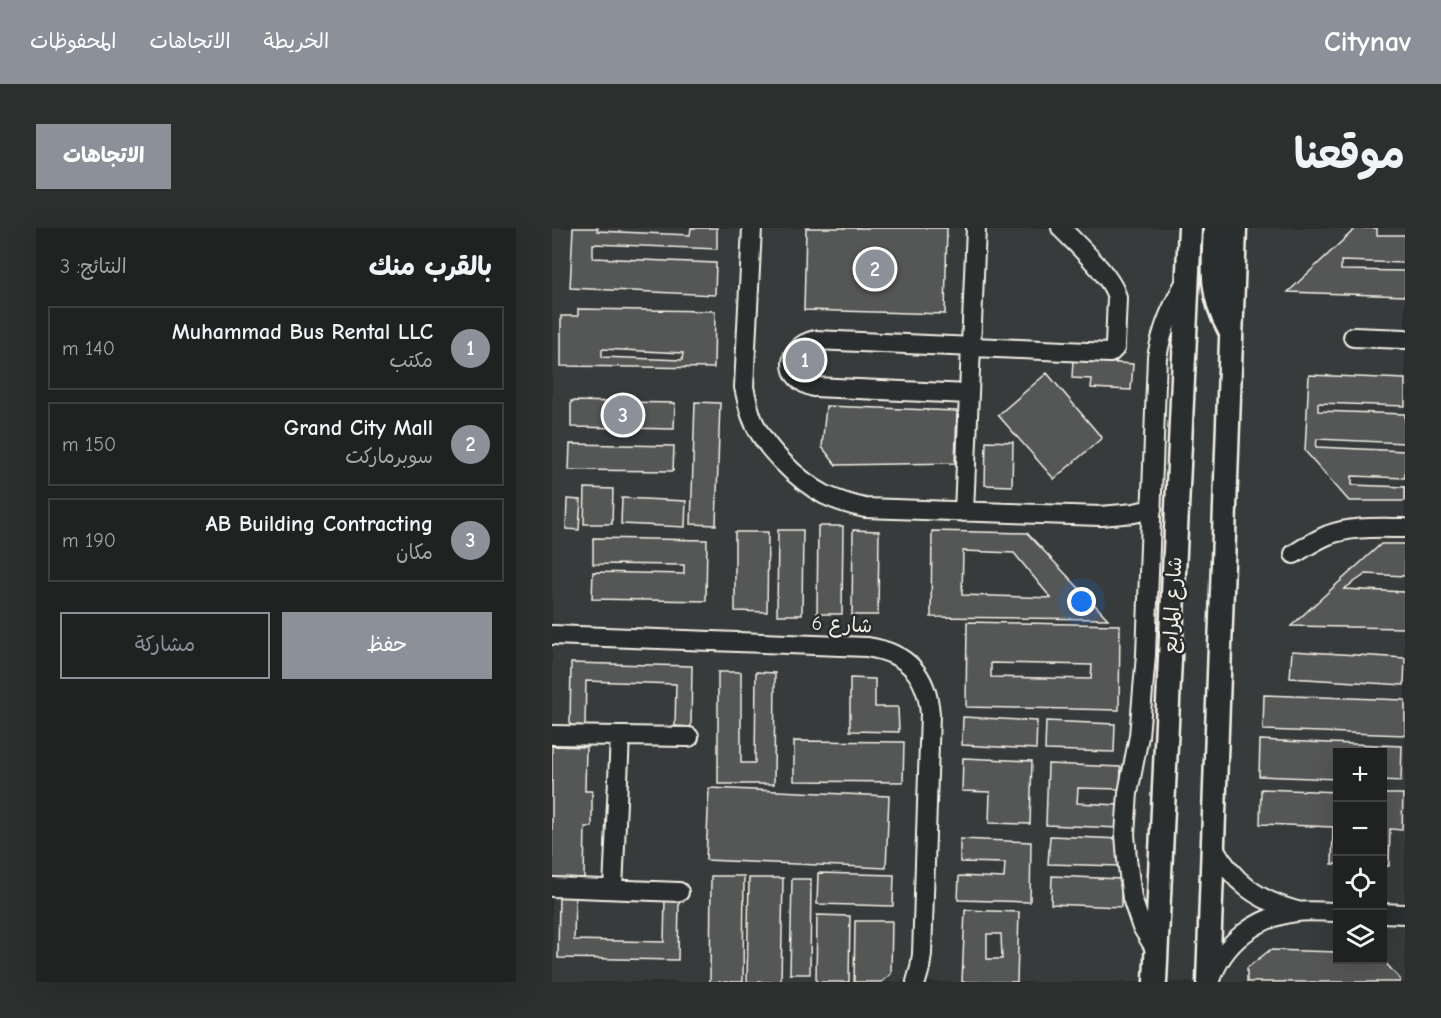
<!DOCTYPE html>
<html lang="ar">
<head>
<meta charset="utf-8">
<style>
  :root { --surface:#202222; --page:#2d2f2f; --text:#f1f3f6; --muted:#a2a4a5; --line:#3d3f40; --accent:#8c9099 }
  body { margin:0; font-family:"Comic Neue","Playpen Sans Arabic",sans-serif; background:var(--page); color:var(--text); direction:rtl }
  .controls { position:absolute; right:18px; bottom:18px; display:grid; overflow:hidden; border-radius:0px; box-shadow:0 6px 24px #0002 }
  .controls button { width:54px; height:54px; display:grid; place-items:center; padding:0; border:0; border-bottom:2px solid var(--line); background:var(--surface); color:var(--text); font:30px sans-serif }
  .you { position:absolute; left:530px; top:374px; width:21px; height:21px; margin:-15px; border:4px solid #fff; border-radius:50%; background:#1a73e8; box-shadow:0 0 0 9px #1a73e833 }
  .badge { display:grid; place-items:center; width:39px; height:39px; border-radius:50%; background:var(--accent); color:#fff; font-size:20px; font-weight:700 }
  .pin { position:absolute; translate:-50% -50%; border:3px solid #fff; box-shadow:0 2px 6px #0006 }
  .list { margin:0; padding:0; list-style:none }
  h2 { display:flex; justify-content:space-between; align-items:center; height:78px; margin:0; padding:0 24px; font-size:26px }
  h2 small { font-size:20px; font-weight:400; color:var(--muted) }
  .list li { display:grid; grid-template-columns:39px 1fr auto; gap:18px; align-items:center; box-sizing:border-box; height:84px; margin:0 12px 12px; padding:0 12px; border:2px solid var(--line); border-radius:0px }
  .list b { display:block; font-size:22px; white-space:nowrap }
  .list p { margin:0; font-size:20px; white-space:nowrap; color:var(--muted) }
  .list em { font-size:20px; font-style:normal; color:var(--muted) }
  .actions { display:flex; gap:12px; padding:18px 24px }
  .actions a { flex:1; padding:14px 0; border:2px solid var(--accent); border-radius:0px; text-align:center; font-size:21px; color:var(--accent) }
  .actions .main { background:var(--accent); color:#fff }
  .icon { flex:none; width:33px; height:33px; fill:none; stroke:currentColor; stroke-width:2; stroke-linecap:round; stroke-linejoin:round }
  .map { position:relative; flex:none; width:853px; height:754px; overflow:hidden; direction:ltr; border-radius:0px }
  header { display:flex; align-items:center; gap:36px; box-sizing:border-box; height:84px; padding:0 30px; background:var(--accent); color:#fff }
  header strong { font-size:28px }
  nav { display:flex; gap:33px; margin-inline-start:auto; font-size:21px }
  .intro { display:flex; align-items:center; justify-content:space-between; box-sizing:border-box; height:144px; padding:0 36px }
  h1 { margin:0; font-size:42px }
  .button { padding:15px 27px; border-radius:0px; background:var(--accent); color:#fff; font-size:21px; font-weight:700 }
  main { display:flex; gap:36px; padding:0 36px }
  aside { flex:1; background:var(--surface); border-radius:0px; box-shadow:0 6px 24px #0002 }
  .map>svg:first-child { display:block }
</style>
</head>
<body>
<header>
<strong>Citynav</strong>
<nav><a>الخريطة</a><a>الاتجاهات</a><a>المحفوظات</a></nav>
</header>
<div class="intro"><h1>موقعنا</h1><a class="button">الاتجاهات</a></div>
<main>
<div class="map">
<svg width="853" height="754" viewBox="0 0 853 754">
  <rect width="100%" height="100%" fill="#2a2d2e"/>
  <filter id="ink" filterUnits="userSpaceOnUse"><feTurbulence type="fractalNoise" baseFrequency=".0167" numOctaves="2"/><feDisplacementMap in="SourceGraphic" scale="12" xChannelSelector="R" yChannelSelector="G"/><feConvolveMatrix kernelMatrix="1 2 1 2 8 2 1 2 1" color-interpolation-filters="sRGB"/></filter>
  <g filter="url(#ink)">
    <!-- built -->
    <path fill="#373a3a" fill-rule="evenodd" d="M 0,0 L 853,0 L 853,754 L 0,754 ZM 786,524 L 830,524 L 830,732 L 786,732 Z"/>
    <!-- building -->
    <path fill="#555756" stroke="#f4f1e8" stroke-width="1.5" fill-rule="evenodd" d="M 21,0 L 46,0 L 45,3 L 138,7 L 139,0 L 165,0 L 165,21 L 41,16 L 41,30 L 164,35 L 163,67 L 18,60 Z
      M 254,0 L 395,0 L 393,86 L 252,82 Z
      M 804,0 L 825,0 L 825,7 L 853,7 L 853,35 L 789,33 L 789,42 L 853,43 L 853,68 L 736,64 Z
      M 26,81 L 163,83 L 162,140 L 9,138 L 9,88 L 26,88 ZM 50,121 L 131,125 L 130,132 L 50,129 Z
      M 521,132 L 581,136 L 579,162 L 539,160 L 540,151 L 520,150 Z
      M 495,145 L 550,210 L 502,251 L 446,187 Z
      M 757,147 L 853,151 L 853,178 L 766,175 L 766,183 L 853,186 L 853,215 L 765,211 L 764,219 L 853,223 L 853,250 L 800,248 L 800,257 L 853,259 L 853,273 L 797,273 L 753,223 Z
      M 19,173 L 123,175 L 122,201 L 19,199 Z
      M 143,174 L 168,175 L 164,297 L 139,296 Z
      M 274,178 L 405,183 L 403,235 L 284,237 L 270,219 Z
      M 434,213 L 461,214 L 460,258 L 433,257 Z
      M 18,216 L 122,218 L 121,243 L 17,242 Z
      M 33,260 L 61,261 L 60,296 L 32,296 Z
      M 70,270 L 134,273 L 133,299 L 69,296 Z
      M 15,271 L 29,272 L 27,302 L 14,301 Z
      M 266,298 L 291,298 L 290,386 L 265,386 Z
      M 226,302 L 251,302 L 250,387 L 225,387 Z
      M 301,302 L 327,303 L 326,387 L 300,387 Z
      M 380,303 L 475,305 L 556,391 L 379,389 ZM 411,323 L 462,325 L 499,370 L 410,367 Z
      M 183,304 L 216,304 L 215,384 L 183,383 Z
      M 41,310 L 155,312 L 154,373 L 40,371 L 41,344 L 132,346 L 132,337 L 41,336 Z
      M 829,316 L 853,316 L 853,348 L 814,346 L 792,361 L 853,364 L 853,400 L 739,398 Z
      M 415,394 L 568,397 L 567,482 L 414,479 ZM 439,435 L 540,437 L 539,451 L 439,449 Z
      M 740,423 L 853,430 L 852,457 L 738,450 Z
      M 19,435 L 140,438 L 139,499 L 123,498 L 124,456 L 34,453 L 33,498 L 18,497 Z
      M 166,444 L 189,444 L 189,535 L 203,535 L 204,444 L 223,445 L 222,556 L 166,556 Z
      M 298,450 L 323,451 L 323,479 L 346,479 L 347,504 L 298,503 Z
      M 712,467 L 853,472 L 853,507 L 711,502 Z
      M 411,489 L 485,493 L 484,521 L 410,517 Z
      M 494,493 L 563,496 L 562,524 L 493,522 Z
      M 708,512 L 850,518 L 849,553 L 830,552 L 830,524 L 786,524 L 786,551 L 707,548 Z
      M 242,513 L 352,514 L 351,554 L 242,553 Z
      M 0,518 L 34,519 L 33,563 L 40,563 L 40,599 L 33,599 L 32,650 L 0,649 Z
      M 411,530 L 480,533 L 478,596 L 437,595 L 438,564 L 410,563 Z
      M 496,536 L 569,539 L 568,561 L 526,560 L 525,575 L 567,577 L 567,600 L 494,597 Z
      M 157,560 L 337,568 L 334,640 L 154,632 Z
      M 709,561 L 786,564 L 786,636 L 780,636 L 781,599 L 708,596 Z
      M 830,566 L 851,566 L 850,602 L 838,601 L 837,638 L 830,638 Z
      M 498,608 L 569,611 L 568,638 L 496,636 Z
      M 408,611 L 479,614 L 478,674 L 406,672 L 407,648 L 452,650 L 453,635 L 408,634 Z
      M 266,645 L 342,647 L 341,678 L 265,676 Z
      M 159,648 L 192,648 L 191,754 L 158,754 Z
      M 500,648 L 569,651 L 569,679 L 499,676 Z
      M 197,650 L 231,650 L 229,754 L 195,754 Z
      M 240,651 L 259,651 L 258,746 L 238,746 Z
      M 7,669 L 23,669 L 22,712 L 112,714 L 113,670 L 127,670 L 126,732 L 6,730 Z
      M 413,682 L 467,684 L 465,754 L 410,754 ZM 435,706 L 449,706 L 450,731 L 435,731 Z
      M 265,687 L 298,688 L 297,754 L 264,754 Z
      M 303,693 L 340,693 L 339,746 L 330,754 L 302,754 Z
      M 718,722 L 786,724 L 786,732 L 830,731 L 848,751 L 848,754 L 695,754 L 695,740 Z"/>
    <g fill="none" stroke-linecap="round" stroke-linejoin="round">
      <defs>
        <path id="minor" d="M 200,0 L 192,159 C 194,168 196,178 199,187 C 209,217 245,252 273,267 C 286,273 299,277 313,280 L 549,288 L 582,285 L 600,281
          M 801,109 L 853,111
          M 417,166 L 262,159 C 232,151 233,119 263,112 L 558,125 L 563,120 L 563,117 L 565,70 C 561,49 524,16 509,0
          M 412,284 L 424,0
          M 742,326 C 753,319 764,312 776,307 C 800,298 828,300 853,300
          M 0,407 L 315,419 C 355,425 375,446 378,486 L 370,726 L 368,740 L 364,754
          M 0,507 L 137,509
          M 661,618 C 681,654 705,672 745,683
          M 0,659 L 127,664
          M 61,661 L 68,508
          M 830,685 L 853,686
          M 604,722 L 589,697 L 580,670 L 575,631 L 573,606 L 576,565 L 587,508 L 594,427 L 605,129 C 611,97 620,79 635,51
          M 659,752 C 671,714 705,689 744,684 C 757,682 772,684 786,684"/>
        <path id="major" d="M 663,0 C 661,38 658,67 677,101
          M 603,754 L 638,0
          M 656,754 L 683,0"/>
      </defs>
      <!-- minor casing -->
      <use href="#minor" stroke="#f4f1e8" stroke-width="22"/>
      <!-- major casing -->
      <use href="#major" stroke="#f4f1e8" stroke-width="27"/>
      <!-- minor -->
      <use href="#minor" stroke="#2a2d2e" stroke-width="18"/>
      <!-- major -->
      <use href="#major" stroke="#2a2d2e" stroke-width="22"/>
    </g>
  </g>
  <g text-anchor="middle" stroke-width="5" stroke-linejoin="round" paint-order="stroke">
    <!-- street labels -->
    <g font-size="20" fill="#f4f1e8" stroke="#2a2d2e">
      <text transform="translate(620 377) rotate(-87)" y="7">شارع المرابع</text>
      <text transform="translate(290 396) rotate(3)" y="7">شارع 6</text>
    </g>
  </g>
</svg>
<div class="controls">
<button>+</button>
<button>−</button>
<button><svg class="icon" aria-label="locate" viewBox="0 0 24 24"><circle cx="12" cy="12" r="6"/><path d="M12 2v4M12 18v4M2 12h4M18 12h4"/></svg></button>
<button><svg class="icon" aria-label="layers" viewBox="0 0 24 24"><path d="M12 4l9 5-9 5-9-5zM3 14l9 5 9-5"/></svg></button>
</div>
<div class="you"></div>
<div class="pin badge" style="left:253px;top:132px">1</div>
<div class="pin badge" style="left:323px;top:41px">2</div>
<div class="pin badge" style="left:71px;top:187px">3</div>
</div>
<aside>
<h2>بالقرب منك<small>النتائج: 3</small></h2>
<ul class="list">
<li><span class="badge">1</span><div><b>Muhammad Bus Rental LLC</b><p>مكتب</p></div><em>140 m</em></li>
<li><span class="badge">2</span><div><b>Grand City Mall</b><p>سوبرماركت</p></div><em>150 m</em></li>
<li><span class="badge">3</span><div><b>AB Building Contracting</b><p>مكان</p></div><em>190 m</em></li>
</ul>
<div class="actions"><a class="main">حفظ</a><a>مشاركة</a></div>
</aside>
</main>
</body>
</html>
